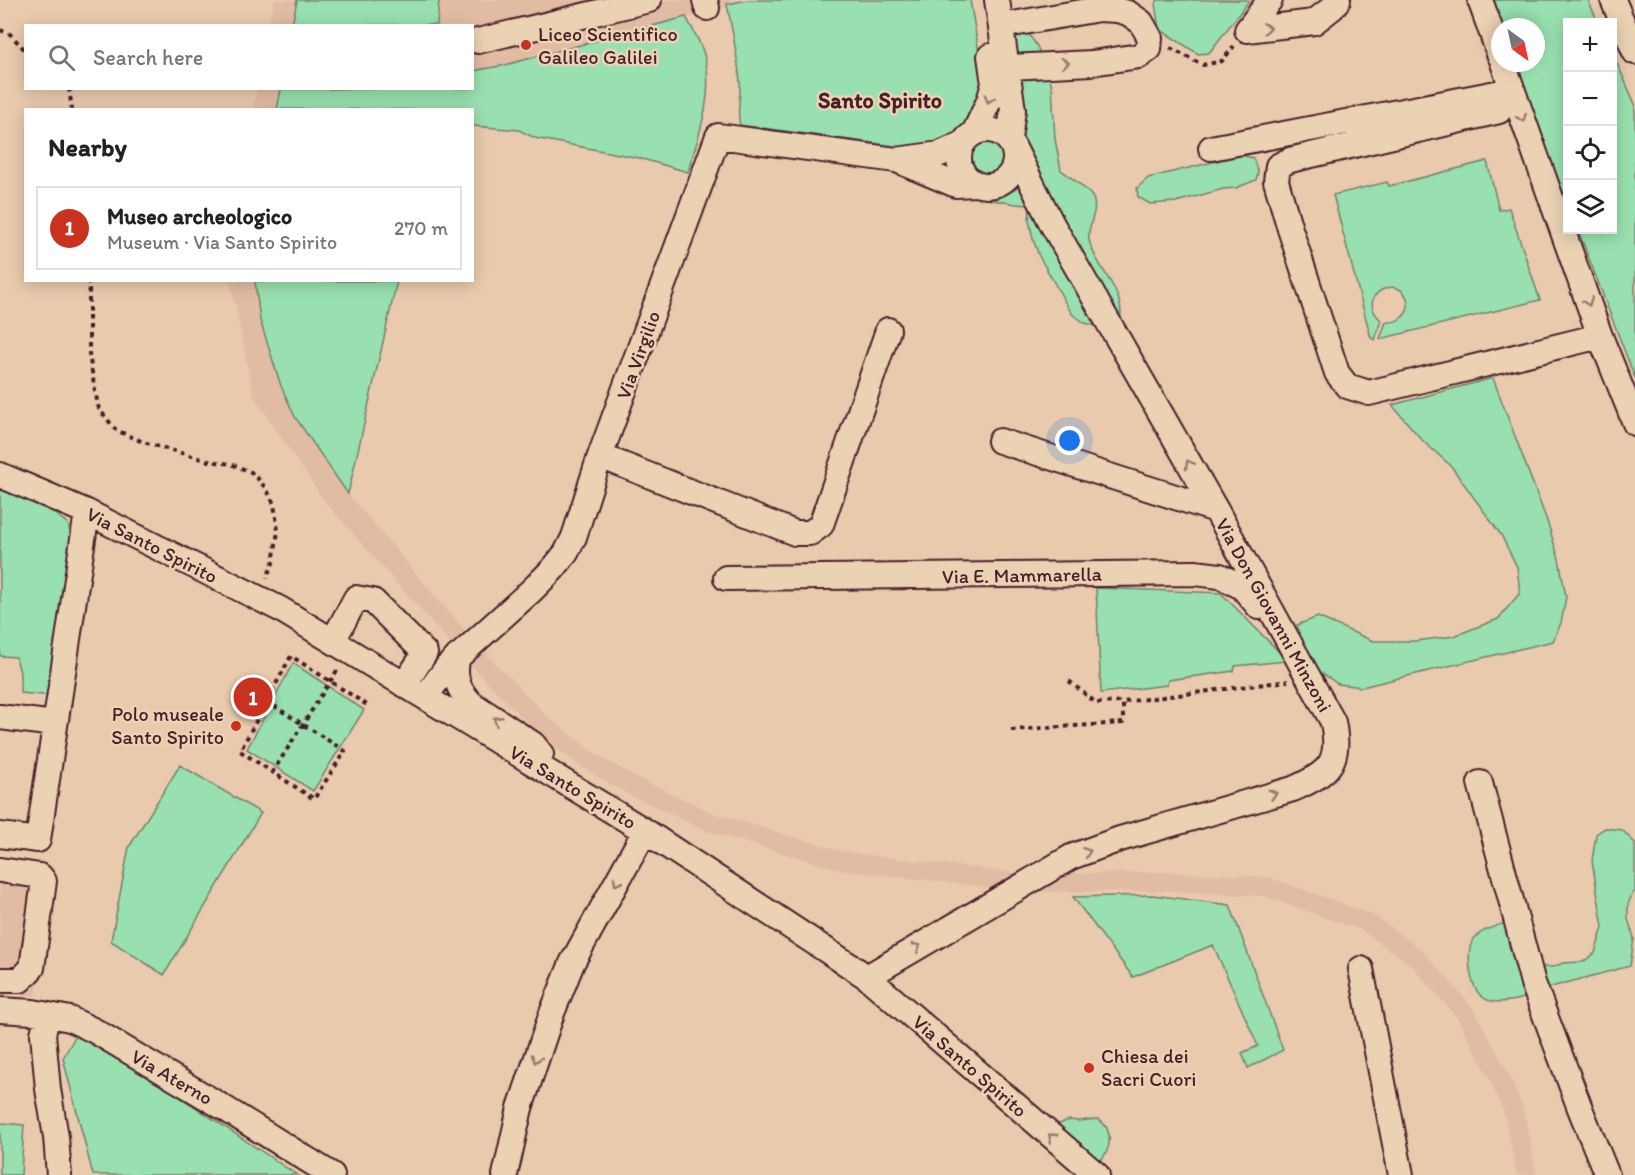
<!DOCTYPE html>
<html lang="en">
<head>
<meta charset="utf-8">
<style>
  :root { --surface:#fff; --page:#f2f2f2; --text:#222; --muted:#767676; --line:#e0e0e0; --accent:#c8321e }
  body { margin:0; font-family:Itim,sans-serif; background:var(--page); color:var(--text) }
  .controls { position:absolute; right:18px; top:18px; display:grid; overflow:hidden; border-radius:0px; box-shadow:0 3px 15px #0003 }
  .controls button { width:54px; height:54px; display:grid; place-items:center; padding:0; border:0; border-bottom:2px solid var(--line); background:var(--surface); color:var(--text); font:30px sans-serif }
  .compass { position:absolute; left:1491px; top:18px; width:54px; height:54px; border-radius:50%; background:var(--surface); box-shadow:0 3px 15px #0003; rotate:147deg }
  .you { position:absolute; left:1070px; top:441px; width:21px; height:21px; margin:-15px; border:4px solid #fff; border-radius:50%; background:#1a73e8; box-shadow:0 0 0 9px #1a73e833 }
  .badge { display:grid; place-items:center; width:39px; height:39px; border-radius:50%; background:var(--accent); color:#fff; font-size:20px; font-weight:700 }
  .pin { position:absolute; translate:-50% -50%; border:3px solid #fff; box-shadow:0 2px 6px #0006 }
  .list { margin:0; padding:0; list-style:none }
  h2 { display:flex; justify-content:space-between; align-items:center; height:78px; margin:0; padding:0 24px; font-size:26px }
  h2 small { font-size:20px; font-weight:400; color:var(--muted) }
  .list li { display:grid; grid-template-columns:39px 1fr auto; gap:18px; align-items:center; box-sizing:border-box; height:84px; margin:0 12px 12px; padding:0 12px; border:2px solid var(--line); border-radius:0px }
  .list b { display:block; font-size:22px; white-space:nowrap }
  .list p { margin:0; font-size:20px; white-space:nowrap; color:var(--muted) }
  .list em { font-size:20px; font-style:normal; color:var(--muted) }
  .icon { flex:none; width:33px; height:33px; fill:none; stroke:currentColor; stroke-width:2; stroke-linecap:round; stroke-linejoin:round }
  .map { position:relative; flex:none; width:1635px; height:1175px; overflow:hidden }
  .search { position:absolute; background:var(--surface); box-shadow:0 3px 15px #0003; left:24px; top:24px; width:450px; height:66px; display:flex; align-items:center; gap:15px; box-sizing:border-box; padding:0 21px; border-radius:0px; color:var(--muted); font-size:22px }
  .panel { position:absolute; background:var(--surface); box-shadow:0 3px 15px #0003; left:24px; top:108px; width:450px; height:174px; border-radius:0px }
  .map>svg:first-child { display:block }
</style>
</head>
<body>
<div class="map">
<svg width="1635" height="1175" viewBox="0 0 1635 1175">
  <rect width="100%" height="100%" fill="#e9caad"/>
  <filter id="ink" filterUnits="userSpaceOnUse"><feTurbulence type="fractalNoise" baseFrequency=".0167" numOctaves="2"/><feDisplacementMap in="SourceGraphic" scale="12" xChannelSelector="R" yChannelSelector="G"/><feConvolveMatrix kernelMatrix="1 2 1 2 8 2 1 2 1" color-interpolation-filters="sRGB"/></filter>
  <g filter="url(#ink)">
    <!-- built -->
    <path fill="#e1bca2" d="M 274,0 L 297,0 L 292,25 L 269,25 Z
      M 439,0 L 748,0 L 728,4 L 728,7 L 505,65 L 473,71 L 472,26 L 437,26 Z
      M 257,89 L 281,89 L 277,109 L 253,110 Z
      M 230,281 L 255,281 L 260,320 L 295,417 L 348,494 L 474,641 L 547,716 L 591,751 L 634,776 L 713,813 L 845,852 L 1026,874 L 1169,872 L 1268,877 L 1372,914 L 1423,951 L 1473,1008 L 1506,1069 L 1523,1107 L 1535,1167 L 1536,1175 L 1517,1175 L 1504,1113 L 1489,1077 L 1458,1019 L 1411,965 L 1363,931 L 1264,896 L 1168,891 L 1025,892 L 841,870 L 707,831 L 625,793 L 580,766 L 534,730 L 460,654 L 325,502 L 254,397 Z
      M 0,861 L 53,869 L 36,996 L 0,994 Z"/>
    <!-- green -->
    <path fill="#98e0af" stroke="#71806d" stroke-width="1.5" d="M 297,0 L 439,0 L 437,25 L 292,25 Z
      M 748,0 L 970,0 L 983,76 L 978,111 L 960,135 L 936,147 L 910,148 L 740,125 C 736,109 741,99 740,83 C 738,57 732,30 727,4 Z
      M 1158,0 L 1247,0 L 1249,1 L 1209,53 L 1198,54 L 1159,29 L 1155,4 Z
      M 1493,0 L 1588,0 L 1598,22 L 1568,22 L 1567,204 L 1514,63 L 1536,63 L 1536,27 L 1502,27 Z
      M 686,17 C 692,28 699,40 703,51 C 716,91 699,134 688,172 L 639,158 L 535,138 L 519,130 L 473,126 L 472,110 L 277,109 L 281,89 L 472,88 L 473,71 L 505,65 Z
      M 1005,24 L 1028,33 L 1037,46 L 1047,69 L 1052,86 L 1055,139 L 1061,170 C 1069,176 1089,190 1093,198 C 1099,212 1086,227 1089,240 C 1095,266 1120,285 1121,313 C 1121,317 1119,323 1118,327 L 1109,329 L 1085,323 L 1072,314 L 1039,256 L 1033,239 L 1029,220 L 1031,196 L 1013,139 Z
      M 1613,54 L 1635,104 L 1635,378 L 1578,230 L 1612,230 Z
      M972 158a15 15 0 1 1 30 0a15 15 0 1 1-30 0Z
      M 1241,155 L 1253,158 L 1258,172 L 1256,180 L 1236,188 L 1223,189 L 1176,202 L 1150,204 L 1138,197 L 1137,188 L 1148,178 Z
      M 1487,161 L 1499,210 L 1509,208 L 1540,300 L 1380,339 L 1386,322 C 1397,323 1409,316 1408,303 C 1404,271 1352,294 1381,320 L 1375,340 L 1371,338 L 1333,195 L 1387,182 L 1389,186 Z
      M 1017,178 L 1028,205 L 1016,204 L 962,195 C 985,195 1001,196 1017,178 Z
      M 255,281 L 397,281 L 348,494 L 295,417 L 281,386 L 260,320 Z
      M 1493,378 L 1547,521 L 1559,559 L 1566,597 L 1561,623 L 1553,641 L 1362,687 L 1338,684 L 1319,671 L 1304,652 L 1297,625 L 1318,617 L 1373,641 L 1416,641 L 1454,636 L 1498,619 L 1520,593 L 1517,567 L 1501,535 L 1451,466 L 1422,440 L 1392,405 Z
      M 0,484 L 46,506 L 68,524 L 72,541 L 55,696 L 20,693 L 20,673 L 16,657 L 0,656 Z
      M 1096,588 L 1221,593 L 1288,661 L 1235,666 L 1234,671 L 1168,680 L 1167,685 L 1101,693 Z
      M 293,663 L 364,710 L 313,791 L 247,749 Z
      M 180,765 L 261,813 L 164,975 L 111,941 L 129,847 Z
      M 1605,828 L 1622,830 L 1635,843 L 1635,892 L 1633,893 L 1628,904 L 1628,919 L 1634,938 L 1630,966 L 1547,988 L 1541,967 L 1553,967 L 1563,963 L 1583,962 L 1595,953 L 1603,927 L 1592,861 L 1596,834 Z
      M 1153,895 L 1230,905 L 1283,1050 L 1248,1068 L 1242,1053 L 1258,1046 L 1213,945 L 1133,977 L 1073,897 Z
      M 1508,922 L 1528,997 C 1497,1005 1475,1008 1470,969 C 1469,961 1468,950 1472,942 C 1478,930 1497,926 1508,922 Z
      M 76,1035 L 168,1089 L 297,1175 L 93,1175 L 63,1058 Z
      M 1098,1119 C 1114,1129 1112,1150 1099,1162 L 1058,1127 L 1059,1124 L 1069,1120 L 1078,1121 Z
      M 0,1123 L 24,1125 L 21,1175 L 0,1175 Z"/>
    <g fill="none" stroke-linecap="round" stroke-linejoin="round">
      <defs>
        <path id="minor" d="M 705,0 L 707,8
          M 997,0 L 1013,110 L 1009,139
          M 1270,0 L 1247,30 L 1314,22 L 1332,8 L 1338,0
          M 1480,0 L 1500,56
          M 1613,0 L 1635,52
          M 1001,26 L 1099,9 L 1117,10 L 1128,13 L 1141,22 L 1150,38 L 1149,49 L 1139,56 L 1092,63 L 1007,67
          M 478,41 L 649,0
          M 1503,63 L 1600,336 L 1635,423
          M 1499,111 L 1290,160 L 1278,166 L 1276,181 L 1290,229 L 1337,373 L 1347,386 L 1369,393 L 1600,336
          M959 158a28 28 0 1 1 56 0a28 28 0 1 1-56 0Z
          M 974,133 L 989,101 L 994,84 L 990,56
          M 1211,148 L 1512,90
          M 899,161 L 956,185 L 975,184
          M 1000,441 L 1216,510
          M 600,456 L 795,533 L 810,533 L 821,525 L 888,330
          M 0,475 L 87,512 L 280,609 L 645,831 L 867,977 L 1097,1175
          M 726,578 L 1195,573 L 1220,576 L 1242,587 L 1259,607
          M 333,641 L 356,598 L 373,601 L 425,653 L 404,685
          M 458,656 C 453,675 457,690 472,704 L 522,737 L 533,744 L 541,754
          M 425,697 L 448,666 L 532,590 L 553,569 L 566,553 L 574,537 L 600,456 L 718,136 L 896,160 L 940,154 L 962,144
          M 0,717 L 55,724
          M 1480,783 L 1533,983 L 1581,1111 L 1607,1175
          M 0,835 L 38,840 L 87,512
          M 0,870 L 40,876 L 44,881 L 32,968 L 20,980 L 0,980
          M 1361,969 L 1401,1175
          M 867,977 L 1071,857 L 1120,839 L 1293,789 C 1329,773 1341,763 1333,722 L 1216,510 L 1052,224 L 1013,146
          M 0,1010 L 33,1012 L 70,1019 L 95,1031 L 216,1103 L 332,1175
          M 48,1015 L 43,1034 L 48,1089 L 56,1137 L 59,1175
          M 505,1175 L 520,1108 L 552,1013 L 572,963 L 645,831"/>
      </defs>
      <!-- minor casing -->
      <use href="#minor" stroke="#4a1f2b" stroke-width="28"/>
      <!-- path -->
      <path stroke="#4a1f2b" stroke-width="4" stroke-dasharray="4.5 4.5" stroke-linecap="butt" d="M 0,30 L 10,34 L 26,51
        M 1170,48 L 1203,65 L 1222,61 L 1234,46
        M 69,88 L 72,110
        M 89,280 L 89,354 L 95,391 L 99,409 L 116,430 L 143,442 L 209,461 L 231,464 L 251,472 L 259,480 L 267,490 L 274,504 L 278,531 L 273,563 L 267,578
        M 1069,681 L 1096,703 L 1123,702
        M 266,701 L 345,751 L 314,799 L 240,751 L 291,656 L 367,705
        M 1011,730 L 1123,723 L 1123,702 L 1288,681
        M 272,773 L 338,669"/>
      <!-- minor -->
      <use href="#minor" stroke="#ebd2b3" stroke-width="24"/>
    </g>
    <!-- one-way arrows -->
    <defs><path id="oneway-chevron" d="M-2-3.5L2.5 0L-2 3.5" fill="none" stroke-width="1.6" stroke-linecap="round" stroke-linejoin="round" transform="scale(1.5)"/></defs>
    <g stroke="#9a786f">
      <use href="#oneway-chevron" transform="translate(1267 28) rotate(-7)"/>
      <use href="#oneway-chevron" transform="translate(1065 63) rotate(-3)"/>
      <use href="#oneway-chevron" transform="translate(989 99) rotate(109)"/>
      <use href="#oneway-chevron" transform="translate(1522 118) rotate(70)"/>
      <use href="#oneway-chevron" transform="translate(1588 302) rotate(70)"/>
      <use href="#oneway-chevron" transform="translate(1189 464) rotate(-120)"/>
      <use href="#oneway-chevron" transform="translate(497 720) rotate(-147)"/>
      <use href="#oneway-chevron" transform="translate(1273 794) rotate(-15)"/>
      <use href="#oneway-chevron" transform="translate(1087 852) rotate(-20)"/>
      <use href="#oneway-chevron" transform="translate(617 882) rotate(119)"/>
      <use href="#oneway-chevron" transform="translate(917 947) rotate(-31)"/>
      <use href="#oneway-chevron" transform="translate(536 1059) rotate(108)"/>
      <use href="#oneway-chevron" transform="translate(1052 1137) rotate(-139)"/>
    </g>
  </g>
  <!-- markers -->
  <g fill="#c8321e" stroke="#ebd2b3" stroke-width="2">
    <circle cx="526" cy="45" r="6"/>
    <circle cx="236" cy="726" r="6"/>
    <circle cx="1089" cy="1068" r="6"/>
  </g>
  <g text-anchor="middle" stroke-width="5" stroke-linejoin="round" paint-order="stroke">
    <!-- poi labels -->
    <g font-size="20" fill="#4a1f2b" stroke="#ebd2b3" text-anchor="start">
      <text x="538" y="41">Liceo Scientifico<tspan x="538" dy="23">Galileo Galilei</tspan></text>
      <text x="224" y="721" text-anchor="end">Polo museale<tspan x="224" dy="23">Santo Spirito</tspan></text>
      <text x="1101" y="1063">Chiesa dei<tspan x="1101" dy="23">Sacri Cuori</tspan></text>
    </g>
    <!-- street labels -->
    <g font-size="20" fill="#4a1f2b" stroke="#ebd2b3">
      <text transform="translate(638 355) rotate(-70)" y="7">Via Virgilio</text>
      <text transform="translate(152 545) rotate(27)" y="7">Via Santo Spirito</text>
      <text transform="translate(1022 575) rotate(-1)" y="7">Via E. Mammarella</text>
      <text transform="translate(1274 615) rotate(61)" y="7">Via Don Giovanni Minzoni</text>
      <text transform="translate(573 787) rotate(31)" y="7">Via Santo Spirito</text>
      <text transform="translate(970 1066) rotate(41)" y="7">Via Santo Spirito</text>
      <text transform="translate(172 1077) rotate(30)" y="7">Via Aterno</text>
    </g>
    <!-- quarter labels -->
    <g font-size="22" font-weight="bold" fill="#4a1f2b" stroke="#ebd2b3">
      <text x="880" y="108">Santo Spirito</text>
    </g>
  </g>
</svg>
<div class="controls">
<button>+</button>
<button>−</button>
<button><svg class="icon" aria-label="locate" viewBox="0 0 24 24"><circle cx="12" cy="12" r="6"/><path d="M12 2v4M12 18v4M2 12h4M18 12h4"/></svg></button>
<button><svg class="icon" aria-label="layers" viewBox="0 0 24 24"><path d="M12 4l9 5-9 5-9-5zM3 14l9 5 9-5"/></svg></button>
</div>
<svg class="compass" viewBox="-18 -18 36 36"><path d="M0-13l5 13h-10z" fill="#e53935"/><path d="M0 13l5-13h-10z" fill="#767676"/></svg>
<div class="you"></div>
<div class="pin badge" style="left:253px;top:697px">1</div>
<div class="search"><svg class="icon" aria-label="search" viewBox="0 0 24 24"><circle cx="10" cy="10" r="6"/><path d="M15 15l6 6"/></svg>Search here</div>
<section class="panel">
<h2>Nearby<small></small></h2>
<ul class="list">
<li><span class="badge">1</span><div><b>Museo archeologico</b><p>Museum · Via Santo Spirito</p></div><em>270 m</em></li>
</ul>
</section>
</div>
</body>
</html>
